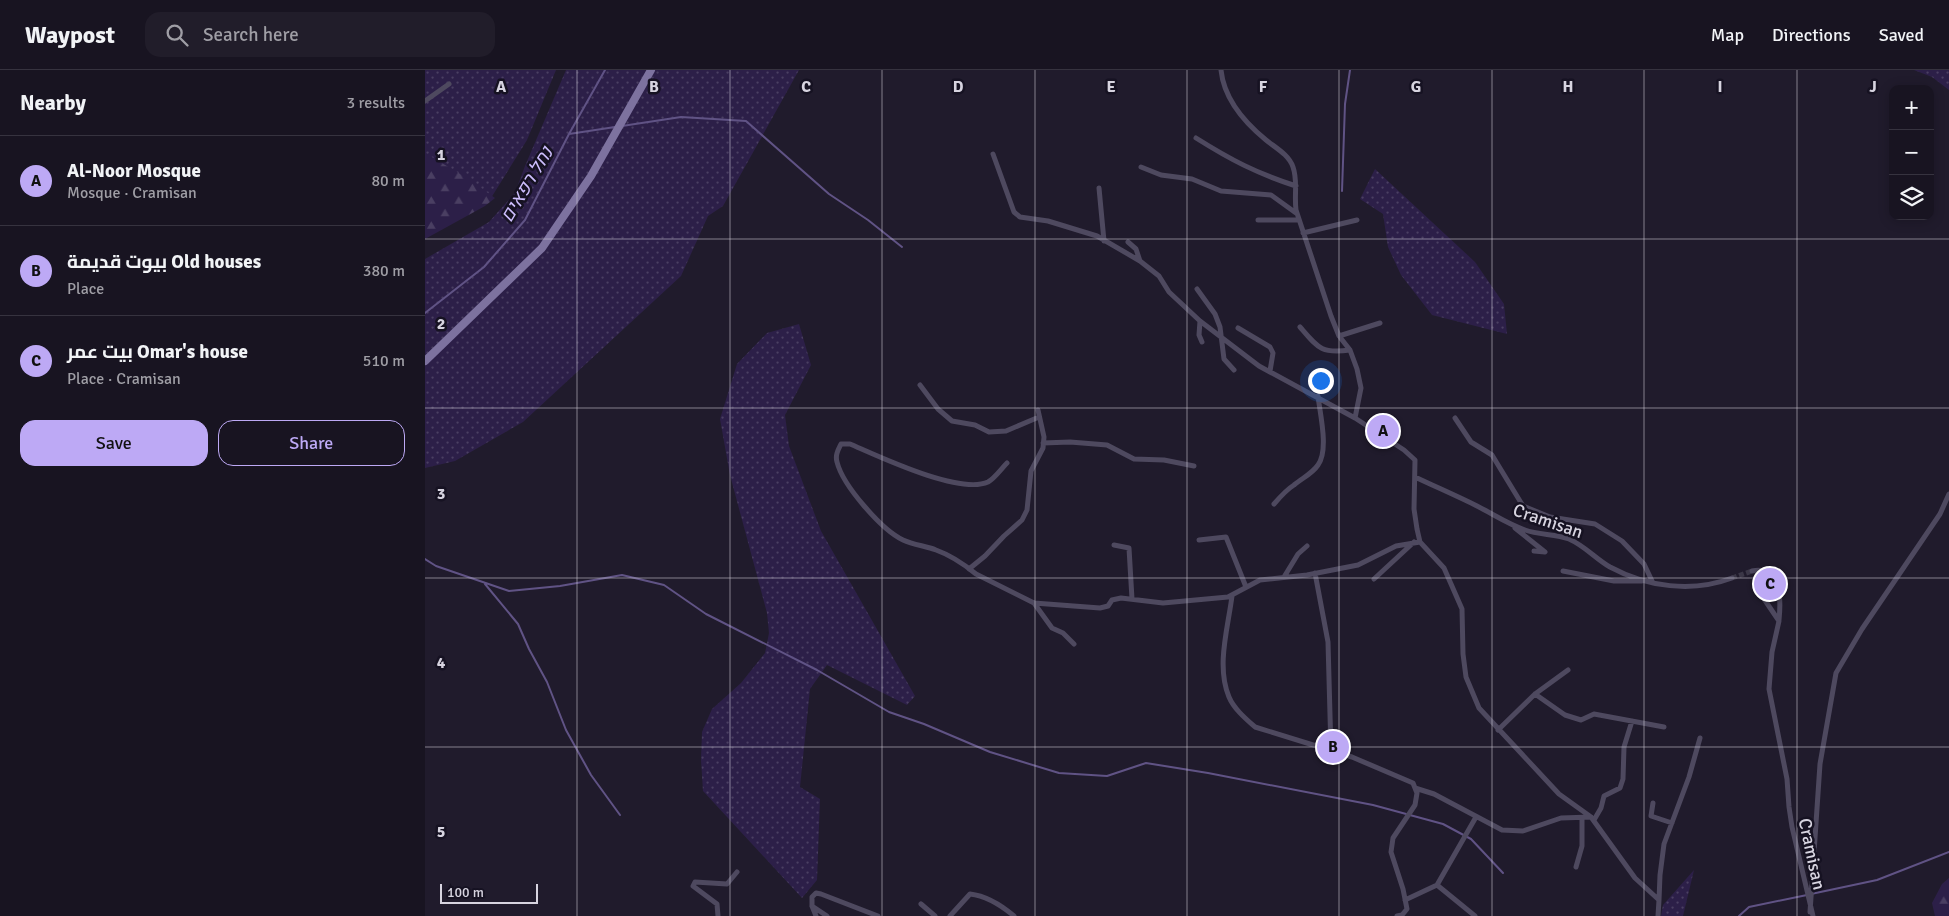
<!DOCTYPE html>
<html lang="en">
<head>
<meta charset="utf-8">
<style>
  :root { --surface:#181421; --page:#211d2a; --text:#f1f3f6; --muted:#9f9ea5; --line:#36333f; --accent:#bda9f5 }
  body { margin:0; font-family:Signika,Cairo,Heebo,sans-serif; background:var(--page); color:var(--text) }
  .controls { position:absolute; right:15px; top:15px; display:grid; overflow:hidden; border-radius:10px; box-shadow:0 2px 12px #0003 }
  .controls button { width:45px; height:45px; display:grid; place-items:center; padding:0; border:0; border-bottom:1px solid var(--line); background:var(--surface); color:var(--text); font:25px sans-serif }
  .scale { position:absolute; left:15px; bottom:12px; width:98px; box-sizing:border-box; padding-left:5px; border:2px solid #d7d4e0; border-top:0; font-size:14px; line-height:18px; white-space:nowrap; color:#d7d4e0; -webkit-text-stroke:4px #161222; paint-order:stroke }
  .you { position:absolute; left:895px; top:310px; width:18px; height:18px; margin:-12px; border:4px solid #fff; border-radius:50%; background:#1a73e8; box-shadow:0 0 0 8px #1a73e833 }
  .badge { display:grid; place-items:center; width:32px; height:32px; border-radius:50%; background:var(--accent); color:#111; font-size:16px; font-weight:700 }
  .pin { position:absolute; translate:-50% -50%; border:2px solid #fff; box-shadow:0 1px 5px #0006 }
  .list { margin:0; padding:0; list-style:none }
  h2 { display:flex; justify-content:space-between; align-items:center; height:65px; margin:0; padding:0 20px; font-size:21px }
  h2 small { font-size:16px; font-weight:400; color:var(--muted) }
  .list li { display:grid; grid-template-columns:32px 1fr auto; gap:15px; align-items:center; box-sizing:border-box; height:90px; padding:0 20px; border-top:1px solid var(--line) }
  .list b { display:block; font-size:19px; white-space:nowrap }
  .list p { margin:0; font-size:16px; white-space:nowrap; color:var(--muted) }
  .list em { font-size:16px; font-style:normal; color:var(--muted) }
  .actions { display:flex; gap:10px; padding:15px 20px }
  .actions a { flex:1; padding:11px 0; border:1px solid var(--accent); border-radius:15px; text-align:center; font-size:18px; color:var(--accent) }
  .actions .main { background:var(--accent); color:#111 }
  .icon { flex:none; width:28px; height:28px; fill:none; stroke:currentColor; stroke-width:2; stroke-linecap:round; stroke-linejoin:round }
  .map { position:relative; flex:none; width:1524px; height:846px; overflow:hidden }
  header { display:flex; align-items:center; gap:30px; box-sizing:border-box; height:70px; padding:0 25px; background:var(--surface); border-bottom:1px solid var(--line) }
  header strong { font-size:24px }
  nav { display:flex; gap:28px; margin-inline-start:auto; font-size:18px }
  .search { width:350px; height:45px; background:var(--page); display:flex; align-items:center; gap:12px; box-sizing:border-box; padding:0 18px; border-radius:15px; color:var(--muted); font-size:19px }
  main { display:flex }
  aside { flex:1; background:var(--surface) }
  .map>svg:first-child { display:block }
</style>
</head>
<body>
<header>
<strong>Waypost</strong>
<div class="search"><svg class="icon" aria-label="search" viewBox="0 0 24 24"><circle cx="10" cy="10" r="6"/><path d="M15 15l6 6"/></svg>Search here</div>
<nav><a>Map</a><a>Directions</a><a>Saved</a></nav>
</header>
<main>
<aside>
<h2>Nearby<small>3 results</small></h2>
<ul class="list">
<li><span class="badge">A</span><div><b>Al-Noor Mosque</b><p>Mosque · Cramisan</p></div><em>80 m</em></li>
<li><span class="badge">B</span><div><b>بيوت قديمة Old houses</b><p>Place</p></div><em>380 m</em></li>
<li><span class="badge">C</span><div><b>بيت عمر Omar's house</b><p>Place · Cramisan</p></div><em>510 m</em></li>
</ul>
<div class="actions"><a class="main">Save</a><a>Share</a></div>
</aside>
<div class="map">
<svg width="1524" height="846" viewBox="0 0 1524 846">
  <defs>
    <pattern id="grass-dots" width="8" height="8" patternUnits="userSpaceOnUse" patternTransform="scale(1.25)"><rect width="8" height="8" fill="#2c1f48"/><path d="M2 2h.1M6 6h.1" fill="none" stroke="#4a3f62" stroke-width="1.8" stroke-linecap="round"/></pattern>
    <pattern id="forest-firs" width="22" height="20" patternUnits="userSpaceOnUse" patternTransform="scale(1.25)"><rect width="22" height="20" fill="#2c1f48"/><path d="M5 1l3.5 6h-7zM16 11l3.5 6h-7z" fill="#4a3f62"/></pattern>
  </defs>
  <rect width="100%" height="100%" fill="#201b2c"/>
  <!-- grass -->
  <path fill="url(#grass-dots)" d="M 0,0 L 131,0 L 102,70 L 66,128 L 0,108 Z
    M 141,0 L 374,0 L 298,136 L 283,146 L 256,206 L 98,352 L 30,391 L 0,398 L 0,189 L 64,152 L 90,123 L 100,96 Z
    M 1489,0 L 1524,0 L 1524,20 L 1507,7 Z
    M 950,99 L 1050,192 L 1079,234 L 1082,264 L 1007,245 L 976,205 L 963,177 L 958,144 L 935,129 Z
    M 374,254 L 386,295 L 360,345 L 364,376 L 396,461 L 490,626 L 482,635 L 402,595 L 385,619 L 375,717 L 395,729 L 392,810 L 377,828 L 278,721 L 276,690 L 277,662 L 287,639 L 316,613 L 340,583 L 344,563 L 342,543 L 305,405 L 295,349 L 312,294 L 342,263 Z
    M 1269,800 L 1258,846 L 1236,846 L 1238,835 Z"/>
  <!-- forest -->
  <path fill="url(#forest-firs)" d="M 0,83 L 42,108 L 70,128 L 60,136 L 0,169 Z
    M 1524,808 L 1524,846 L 1510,846 L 1507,833 L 1517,814 Z"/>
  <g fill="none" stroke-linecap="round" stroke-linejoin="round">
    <!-- stream -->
    <path stroke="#605385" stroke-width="2" d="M 197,56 L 256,47 L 321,51 L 404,124 L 443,150 L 477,177
      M 144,64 L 190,57
      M 917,121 L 920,34 L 925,0
      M 0,243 L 59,197 L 100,150 L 144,64 L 180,0
      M 0,489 L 11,496 L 84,521 L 135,516 L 197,505 L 239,515 L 281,544 L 392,600 L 464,642 L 499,654 L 565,682 L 634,703 L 682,706 L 721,693 L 783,703 L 948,735 L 1018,754 L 1046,769 L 1078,803
      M 60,514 L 93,554 L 104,579 L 122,612 L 141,660 L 166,705 L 195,745
      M 1386,824 L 1452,810 L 1524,782
      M 1314,846 L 1324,837 L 1382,825"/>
    <!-- street-tunnel -->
    <path stroke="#3b3747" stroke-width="5" stroke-dasharray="5 2.5" stroke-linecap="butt" d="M 1307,508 L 1327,501"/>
    <!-- street -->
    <path stroke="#4e495f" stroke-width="5" d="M 796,0 C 799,29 819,52 841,70 C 851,78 864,85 868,97 C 873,111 869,125 871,140 L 906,246 L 914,266 L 925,280 L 932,299 L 936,318 L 930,348 L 979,380 L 990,390 L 989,439 L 992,459 L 995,472 L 1019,498 L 1037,539 L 1038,584 L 1041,607 L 1054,638 L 1134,724 L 1166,747 L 1210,808 L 1234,830 L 1233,846
      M 0,31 L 24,14
      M 771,68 C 806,90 831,103 871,116
      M 568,84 L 589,142 L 595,147 L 623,151 L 672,166 L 715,191 L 734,206 L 744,222 L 775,251 L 834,296 L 930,348
      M 716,97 L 736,105 L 767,109 L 796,121 L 846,125 L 871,143
      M 674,118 L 679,171
      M 833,150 L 874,150
      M 878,163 L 932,150
      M 703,172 L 711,179 L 715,191
      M 772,219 L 790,244 L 795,257 L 799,289 L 809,300
      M 775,251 L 774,265 L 777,272
      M 875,257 C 893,278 896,284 925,280
      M 813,258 L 845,277 L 848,283 L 845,301
      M 914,266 L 955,253
      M 495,315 L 513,339 L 527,351 L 550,355 L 564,362 L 581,361 L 614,347
      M 1030,348 L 1046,372 L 1067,385 L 1098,436 L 1125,447 L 1170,454 L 1197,471 L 1219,494 L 1228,513
      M 618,373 L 645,372 L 682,375 L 709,389 L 739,390 L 769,396
      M 582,393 C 576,399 570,408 563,412 C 534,425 453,386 425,374 L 416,374 C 413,380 410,385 412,392 C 418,416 457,460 478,470 C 489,475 501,476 511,480 C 525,485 540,495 551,504 L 609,533 L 675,538 L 683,536 L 687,530 L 696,528 L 738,533 L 803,527 L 835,510 L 882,505 L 933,495 L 971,476 L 995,472
      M 990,407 C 1011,417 1032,426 1052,436 C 1068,444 1083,454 1100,460 C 1114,465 1130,464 1144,469 C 1160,476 1171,489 1185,497 C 1222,517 1267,523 1307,508
      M 849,434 C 855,427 861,420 869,415 C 877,408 887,404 893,395 C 904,380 895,344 893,326
      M 1090,458 L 1120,482 L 1109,481
      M 774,470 L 801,467 L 821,517
      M 689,475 L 704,478 L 707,529
      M 544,499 L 560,486 L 579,466 L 597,450 L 602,440 L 606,401 L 618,378 L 619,367 L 613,340
      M 1138,501 L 1189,511 L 1217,511
      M 1327,501 C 1357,495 1356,531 1354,550
      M 890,503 L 903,572 L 906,681
      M 859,507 L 873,484 L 882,476
      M 949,509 L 989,472
      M 1335,523 L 1354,551 L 1347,582 L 1344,619 L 1362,709 L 1364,737 L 1367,757 L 1388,846
      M 807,526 C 803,558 791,596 804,627 C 809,639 821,649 830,657 L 927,687 L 988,713 L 992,723 L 990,735 L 968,768 L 966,782 L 978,819 L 982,839 L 977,845 L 972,846
      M 609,533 L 627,558 L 638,563 L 649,574
      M 1110,624 L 1140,645 L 1156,650 L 1169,644 L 1239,657
      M 1073,660 L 1110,624 L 1143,600
      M 990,718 L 1009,724 L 1077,760 L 1098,761 L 1136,748 L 1166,747
      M 1228,733 L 1226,746 L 1247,753
      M 1169,750 L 1176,738 L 1179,726 L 1195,718 L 1198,709 L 1199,677 L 1207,651
      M 1151,797 L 1157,776 L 1157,748
      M 1012,815 L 1050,846
      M 980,830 L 1012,815 L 1051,747
      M 1234,830 L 1235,805 L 1239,774 L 1264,707 L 1275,668
      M 496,834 L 510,846
      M 387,836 L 402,846
      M 1385,842 L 1395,694 L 1411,603 L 1437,559 L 1515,444 L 1524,424
      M 293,846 L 292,834 L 268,816 L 270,812 L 302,814 L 312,802
      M 391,846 L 387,836 L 387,827 L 391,823 L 396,824 L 453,846
      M 525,846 L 545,824 C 562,826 576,835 589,846"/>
    <!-- primary -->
    <path stroke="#7d729f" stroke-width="8" d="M 0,291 L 117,178 L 166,106 L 226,0"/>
  </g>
  <!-- grid -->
  <path fill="none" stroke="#d7d4e0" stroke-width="1" stroke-opacity="0.55" d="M 152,0 L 152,846M 305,0 L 305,846M 457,0 L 457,846M 610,0 L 610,846M 762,0 L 762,846M 914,0 L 914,846M 1067,0 L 1067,846M 1219,0 L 1219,846M 1372,0 L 1372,846M 0,169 L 1524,169M 0,338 L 1524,338M 0,508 L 1524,508M 0,677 L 1524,677"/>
  <g text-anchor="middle" stroke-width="5" stroke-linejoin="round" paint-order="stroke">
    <!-- street labels -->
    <g font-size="18" fill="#d7d4e0" stroke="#161222">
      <text transform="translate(1123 451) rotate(19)" y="6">Cramisan</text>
      <text transform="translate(1387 784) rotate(78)" y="6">Cramisan</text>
    </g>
    <!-- water labels -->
    <g font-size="19" font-style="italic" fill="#cdbefd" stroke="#161222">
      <text transform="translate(101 114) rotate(-59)" y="7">נחל רפאים</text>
    </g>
  </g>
  <g font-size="16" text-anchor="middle" font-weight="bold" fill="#d7d4e0" stroke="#161222" stroke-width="5" stroke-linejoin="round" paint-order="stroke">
    <text x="76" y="22">A</text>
    <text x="229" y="22">B</text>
    <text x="381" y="22">C</text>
    <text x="533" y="22">D</text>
    <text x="686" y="22">E</text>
    <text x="838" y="22">F</text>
    <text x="991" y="22">G</text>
    <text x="1143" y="22">H</text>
    <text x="1295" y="22">I</text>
    <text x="1448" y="22">J</text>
    <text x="16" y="90">1</text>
    <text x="16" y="259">2</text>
    <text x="16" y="429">3</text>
    <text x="16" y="598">4</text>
    <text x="16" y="767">5</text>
  </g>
</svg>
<div class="controls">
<button>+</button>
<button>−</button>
<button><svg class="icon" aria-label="layers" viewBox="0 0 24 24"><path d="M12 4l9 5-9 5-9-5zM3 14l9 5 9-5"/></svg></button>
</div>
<div class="scale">100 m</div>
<div class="you"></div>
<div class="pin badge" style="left:958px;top:361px">A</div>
<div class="pin badge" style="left:908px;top:677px">B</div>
<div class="pin badge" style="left:1345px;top:514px">C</div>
</div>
</main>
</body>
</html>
